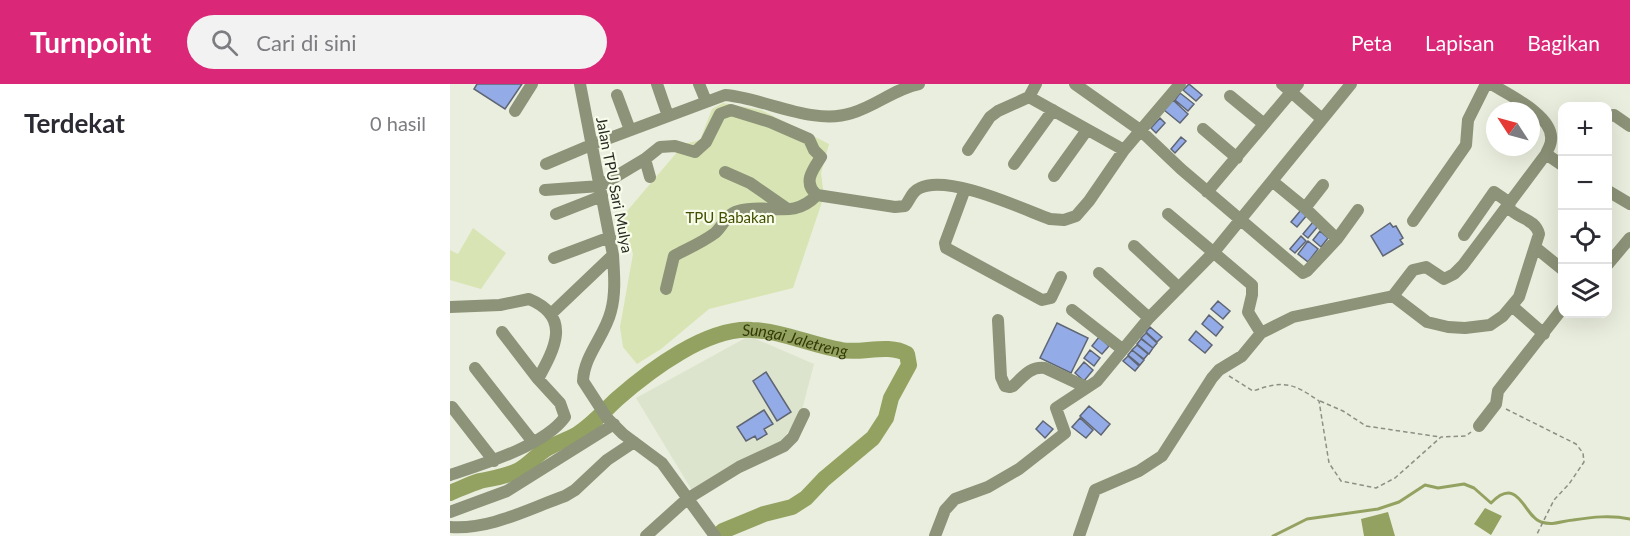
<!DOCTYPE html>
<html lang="id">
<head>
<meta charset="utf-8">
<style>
  :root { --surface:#fff; --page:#f2f2f3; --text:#2b2b33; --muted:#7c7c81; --line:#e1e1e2; --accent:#db2777 }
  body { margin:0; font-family:Lato,sans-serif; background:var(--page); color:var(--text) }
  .controls { position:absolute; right:18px; top:18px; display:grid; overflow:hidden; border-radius:12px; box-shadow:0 6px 24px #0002 }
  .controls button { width:54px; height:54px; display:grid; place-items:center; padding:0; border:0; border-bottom:2px solid var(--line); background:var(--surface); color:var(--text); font:30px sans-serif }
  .compass { position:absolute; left:1036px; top:18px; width:54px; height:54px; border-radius:50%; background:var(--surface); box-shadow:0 6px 24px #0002; rotate:306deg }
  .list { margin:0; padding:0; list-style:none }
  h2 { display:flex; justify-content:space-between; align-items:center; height:78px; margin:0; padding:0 24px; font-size:26px }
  h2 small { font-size:20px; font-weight:400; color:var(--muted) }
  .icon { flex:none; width:33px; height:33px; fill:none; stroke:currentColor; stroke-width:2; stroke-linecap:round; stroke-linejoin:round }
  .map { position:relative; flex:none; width:1180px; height:452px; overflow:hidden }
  header { display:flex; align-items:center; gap:36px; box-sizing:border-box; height:84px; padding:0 30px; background:var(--accent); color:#fff }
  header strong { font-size:28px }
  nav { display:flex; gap:33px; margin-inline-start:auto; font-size:21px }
  .search { width:420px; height:54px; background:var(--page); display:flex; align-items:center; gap:15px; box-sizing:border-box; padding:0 21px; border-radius:33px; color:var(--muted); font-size:22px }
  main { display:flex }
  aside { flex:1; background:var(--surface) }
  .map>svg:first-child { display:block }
</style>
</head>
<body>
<header>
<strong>Turnpoint</strong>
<div class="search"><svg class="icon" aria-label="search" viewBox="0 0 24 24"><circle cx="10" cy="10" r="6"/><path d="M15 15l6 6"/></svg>Cari di sini</div>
<nav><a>Peta</a><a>Lapisan</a><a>Bagikan</a></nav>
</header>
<main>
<aside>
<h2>Terdekat<small>0 hasil</small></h2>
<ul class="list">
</ul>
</aside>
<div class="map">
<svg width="1180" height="452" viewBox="0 0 1180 452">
  <rect width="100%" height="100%" fill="#eaeede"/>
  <!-- built -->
  <path fill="#dde4cd" d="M 299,252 L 364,280 L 352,326 L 333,356 L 243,408 L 186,314 Z"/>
  <!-- green -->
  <path fill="#d8e4b3" d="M 273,19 L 311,26 L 379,60 L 371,89 L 374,112 L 343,204 L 259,225 L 211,265 L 187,280 L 173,263 L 170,243 L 183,170 L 172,133 L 234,60 L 250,56 L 262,25 Z
    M 23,144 L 56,169 L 31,205 L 0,196 L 0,166 L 8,170 Z"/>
  <!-- water -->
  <path fill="#94a261" d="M 1035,424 L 1052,432 L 1041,451 L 1024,440 Z
    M 938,428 L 945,452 L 914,452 L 911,435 Z"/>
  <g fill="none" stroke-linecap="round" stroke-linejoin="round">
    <!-- stream -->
    <path stroke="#94a261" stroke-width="3" d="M 823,452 L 857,435 L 928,425 L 949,418 L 975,401 L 988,404 L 1014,400 L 1024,404 L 1041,419 C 1069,390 1074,433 1091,438 C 1104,442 1111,437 1123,436 C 1143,433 1161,431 1180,435"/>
    <!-- river -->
    <path stroke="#94a261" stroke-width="16" id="s1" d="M 0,409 C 10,405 20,400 30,397 C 43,394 56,393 69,386 C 80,380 87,370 98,364 C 107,359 117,356 126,351 C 141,342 155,326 167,315 C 200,286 257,243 302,246 C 332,247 361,261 391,266 C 412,270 438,259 457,270 L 459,281 L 441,314 L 436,334 L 423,354 L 374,395 L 356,414 L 342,423 L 314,430 L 273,447 L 267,452"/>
  </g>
  <!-- building -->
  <path fill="#93abe6" stroke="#5f6573" stroke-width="1.5" d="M 27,0 L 72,0 L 55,25 L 24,5 Z
    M 739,0 L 752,11 L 746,17 L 733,6 Z
    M 730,9 L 744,20 L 738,27 L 725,16 Z
    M 723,16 L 738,30 L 730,39 L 714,26 Z
    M 710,34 L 715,39 L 706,49 L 701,44 Z
    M 731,53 L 736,57 L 725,69 L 721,65 Z
    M 851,126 L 857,131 L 847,143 L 841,138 Z
    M 863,138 L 868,142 L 858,154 L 853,150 Z
    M 940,139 L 943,143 L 946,142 L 953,154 L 950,156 L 953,160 L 933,172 L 921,152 Z
    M 870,147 L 878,154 L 871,163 L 863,156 Z
    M 851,152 L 856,157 L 845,169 L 840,165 Z
    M 858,157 L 868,165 L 858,178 L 848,170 Z
    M 768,217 L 780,227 L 773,235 L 761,225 Z
    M 759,231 L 773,243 L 766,252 L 752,240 Z
    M 607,239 L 638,254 L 621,289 L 590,274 Z
    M 700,243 L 712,253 L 707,258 L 696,248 Z
    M 746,247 L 762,261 L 755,269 L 739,256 Z
    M 696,249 L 707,259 L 703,264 L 691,254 Z
    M 649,253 L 659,262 L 652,270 L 642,262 Z
    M 691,255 L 703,264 L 699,270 L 687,260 Z
    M 687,261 L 698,270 L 694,275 L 682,266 Z
    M 640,266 L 650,274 L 644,282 L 634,274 Z
    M 682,266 L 694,276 L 690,281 L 678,271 Z
    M 678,272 L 689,282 L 685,287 L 673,277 Z
    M 634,278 L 643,286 L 634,297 L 625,289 Z
    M 316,288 L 341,328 L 327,337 L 303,297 Z
    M 639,322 L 660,340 L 651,351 L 630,332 Z
    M 314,326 L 323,340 L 314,345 L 317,350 L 307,356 L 305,352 L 296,357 L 287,343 Z
    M 630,334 L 643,346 L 636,354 L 622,343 Z
    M 593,337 L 603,345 L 595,354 L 586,345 Z"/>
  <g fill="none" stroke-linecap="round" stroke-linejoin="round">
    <!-- path -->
    <path stroke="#8d8f84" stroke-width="1.5" stroke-dasharray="4.5 3" stroke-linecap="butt" d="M 779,292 L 803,307 C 834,296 843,299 869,317 L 879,379 L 891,397 L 926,404 L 945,394 L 991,353 L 1016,352 L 1021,348
      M 870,317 L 893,327 L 916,342 L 990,353
      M 1056,325 L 1126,360 L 1133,369 L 1134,378 L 1119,400 L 1104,416 L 1086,452"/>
    <!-- minor -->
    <path stroke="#8c9378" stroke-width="12" d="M 130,0 L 163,171 C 164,189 166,209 161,227 C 155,252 134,271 133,297 L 157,334 L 173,350 L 212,379 L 265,452
      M 207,0 L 218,32
      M 249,0 L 256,17
      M 625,0 L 690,46 L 731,85 L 853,189 L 857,187 L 887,155 L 908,126
      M 832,0 L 872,35
      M 167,11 L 180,46
      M 780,12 L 814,40
      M 579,13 L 586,0
      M 65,27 L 82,0
      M 1158,32 L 1164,31 L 1180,42
      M 753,45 L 787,74
      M 518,66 L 540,33 L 548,27 L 579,13 L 674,66
      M 1096,70 L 1112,81
      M 195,75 L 200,93
      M 96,80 L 141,61 L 275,11 C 314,14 363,42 402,29 C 426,22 444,5 469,0
      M 564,80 L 603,26
      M 275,88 L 300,99 L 336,124
      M 604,92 L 637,46
      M 822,97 L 855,124 L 887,155
      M 515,105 L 495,159 L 496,164 L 592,216 L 601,214 L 611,193
      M 95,106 L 150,102 L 195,75 L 210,63 L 225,62 L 245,68 L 256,58 L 270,30 L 281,26 L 320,38 L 359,55 L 364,66 L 371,73 C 363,85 352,99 367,111 L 445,123 L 455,122 C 460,116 462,107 470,104 C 498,90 570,124 600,135 L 614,136 L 626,132 L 639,117 L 674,66 L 730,0
      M 1158,107 L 1180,120
      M 757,108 L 848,0
      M 855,124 L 873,101
      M 106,130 L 152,112
      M 718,130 L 802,201 L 802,211 L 798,228 L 811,249
      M 963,137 L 1016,61 L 1018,36 L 1036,0
      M 1014,151 L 1044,108 L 1060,119
      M 684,162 L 729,204
      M 1086,164 L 1112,185
      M 104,174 L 160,153
      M 1158,180 L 1180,154
      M 649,189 L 699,234
      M 216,205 L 224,172 C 237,165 253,158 265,149 C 274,141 276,130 288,127 C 319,118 342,137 367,111
      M 943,212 L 977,238 L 998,243 L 1015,244 L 1040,241 L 1053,232 L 1069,213 L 1089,150 C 1085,134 1067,135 1058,123
      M 1062,222 L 1094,250
      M 0,223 L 50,221 L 79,215 C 122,233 105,264 88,295
      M 622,226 L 672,265
      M 101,230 L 163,171
      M 548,236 L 551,293 L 555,302 L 560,303 L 563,302 C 573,293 580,282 595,284 L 636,303
      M 25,284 L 83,358
      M 2,323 L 44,377
      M 1029,342 L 1046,320 L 1048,307 L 1112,225
      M 0,391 C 33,380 94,362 115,333 L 110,319 L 88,295 L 52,248
      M 0,428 L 57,407 L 164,340
      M 0,443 C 40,446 78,425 115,412 L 125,406 L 157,376 L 184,358
      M 196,452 L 237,415 L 289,383 L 334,362 L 343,353 L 354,330
      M 485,452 L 495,426 L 505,415 L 538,403 L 569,385 L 615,349 L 606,324 L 647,297 L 699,234 L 764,168 L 901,0
      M 629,452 L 645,406 L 689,387 L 712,372 L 762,294 L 769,286 L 792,272 L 811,249 L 843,233 L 943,212 L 963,186 L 976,183 L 994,195 L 1004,190 L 1013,181 L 1096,70 C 1098,65 1101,61 1101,56 C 1104,32 1059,11 1041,0"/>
  </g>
  <g text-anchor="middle" stroke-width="4.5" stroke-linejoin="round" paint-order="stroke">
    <!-- street labels -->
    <g font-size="15" fill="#282923" stroke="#f7fceb">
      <text transform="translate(164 101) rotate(79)" y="5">Jalan TPU Sari Mulya</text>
    </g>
    <!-- park labels -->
    <g font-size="15" fill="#434f00" stroke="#f7fceb">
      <text x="280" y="139">TPU Babakan</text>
    </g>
    <!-- water labels -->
    <g font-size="16" font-style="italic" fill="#313a06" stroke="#f7fceb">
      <text dy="6" stroke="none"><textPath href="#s1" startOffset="394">Sungai Jaletreng</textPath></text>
    </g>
  </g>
</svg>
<div class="controls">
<button>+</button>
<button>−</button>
<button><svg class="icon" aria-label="locate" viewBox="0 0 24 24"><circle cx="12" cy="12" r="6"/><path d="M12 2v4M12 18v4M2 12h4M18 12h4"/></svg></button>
<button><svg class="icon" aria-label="layers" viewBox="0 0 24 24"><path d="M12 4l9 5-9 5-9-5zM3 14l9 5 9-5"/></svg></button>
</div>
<svg class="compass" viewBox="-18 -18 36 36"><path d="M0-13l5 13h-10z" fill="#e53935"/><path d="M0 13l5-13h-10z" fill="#7c7c81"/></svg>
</div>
</main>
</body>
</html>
